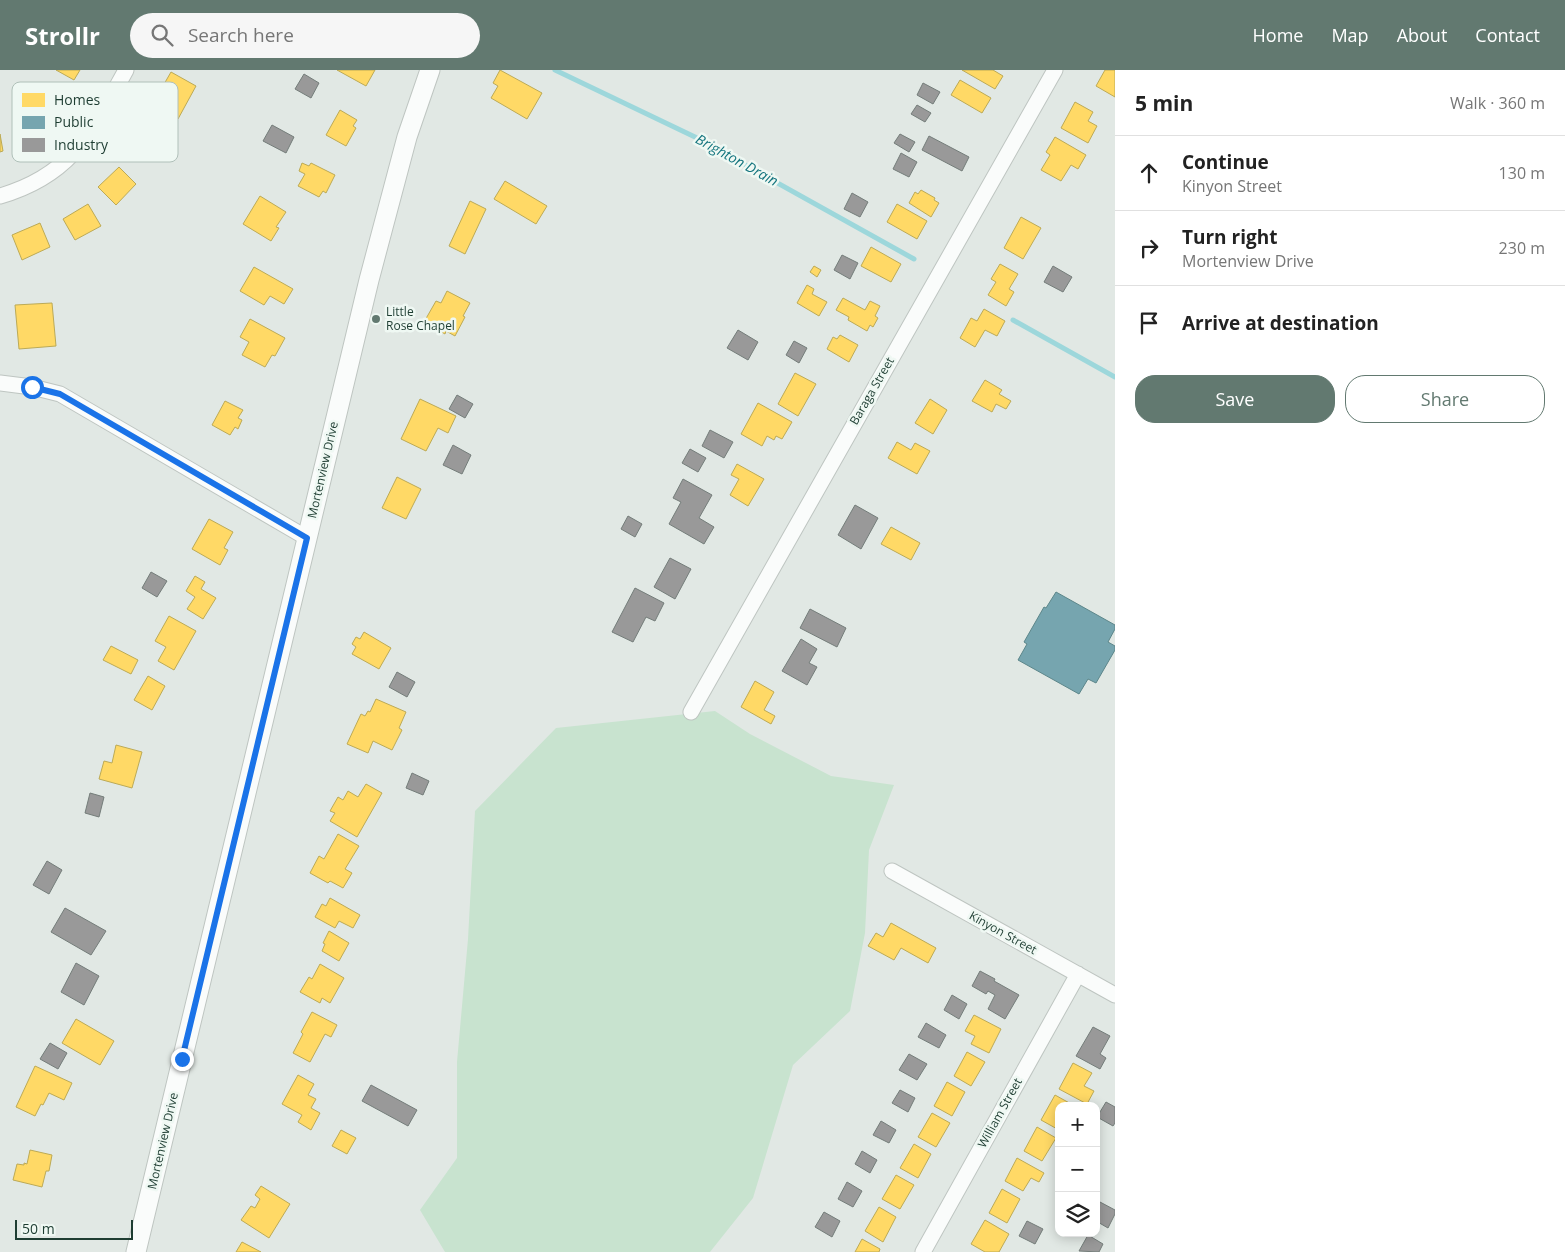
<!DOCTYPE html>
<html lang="en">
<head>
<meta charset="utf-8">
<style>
  :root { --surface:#fff; --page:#f6f6f6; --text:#222; --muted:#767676; --line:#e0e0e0; --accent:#627970 }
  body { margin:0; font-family:"Open Sans",sans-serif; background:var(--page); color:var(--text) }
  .controls { position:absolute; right:15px; bottom:15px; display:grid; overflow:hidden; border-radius:10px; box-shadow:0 2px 12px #0003 }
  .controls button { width:45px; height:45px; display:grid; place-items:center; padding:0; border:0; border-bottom:1px solid var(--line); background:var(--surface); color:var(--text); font:25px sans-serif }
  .scale { position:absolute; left:15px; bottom:12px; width:118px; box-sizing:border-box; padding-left:5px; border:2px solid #1e3d32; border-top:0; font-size:14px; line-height:18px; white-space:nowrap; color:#1e3d32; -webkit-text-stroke:4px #eff8f3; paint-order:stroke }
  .stop { position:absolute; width:15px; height:15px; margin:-11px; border:4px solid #1a73e8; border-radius:50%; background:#fff }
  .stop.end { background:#1a73e8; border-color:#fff; box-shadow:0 1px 5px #0008 }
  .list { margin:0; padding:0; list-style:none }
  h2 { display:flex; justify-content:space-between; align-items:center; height:65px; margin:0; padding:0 20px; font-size:21px }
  h2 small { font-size:16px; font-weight:400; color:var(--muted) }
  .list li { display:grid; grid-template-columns:32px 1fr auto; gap:15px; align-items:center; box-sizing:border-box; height:75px; padding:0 20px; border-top:1px solid var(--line) }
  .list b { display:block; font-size:19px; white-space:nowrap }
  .list p { margin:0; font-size:16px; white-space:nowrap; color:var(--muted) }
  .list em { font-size:16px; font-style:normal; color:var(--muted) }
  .actions { display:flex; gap:10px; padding:15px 20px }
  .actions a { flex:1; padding:11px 0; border:1px solid var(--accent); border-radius:20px; text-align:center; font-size:18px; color:var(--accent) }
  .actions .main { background:var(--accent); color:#fff }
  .icon { flex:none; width:28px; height:28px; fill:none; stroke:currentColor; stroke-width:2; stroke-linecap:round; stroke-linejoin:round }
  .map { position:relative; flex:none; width:1115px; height:1182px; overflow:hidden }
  header { display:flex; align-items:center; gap:30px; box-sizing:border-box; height:70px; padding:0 25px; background:var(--accent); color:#fff }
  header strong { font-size:24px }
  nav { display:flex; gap:28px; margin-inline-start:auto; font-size:18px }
  .search { width:350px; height:45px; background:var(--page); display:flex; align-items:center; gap:12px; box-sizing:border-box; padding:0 18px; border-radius:28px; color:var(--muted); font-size:19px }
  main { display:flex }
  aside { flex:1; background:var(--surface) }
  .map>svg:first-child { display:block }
</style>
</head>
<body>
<header>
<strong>Strollr</strong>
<div class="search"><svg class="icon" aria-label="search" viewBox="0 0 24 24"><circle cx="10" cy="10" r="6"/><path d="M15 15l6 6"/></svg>Search here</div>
<nav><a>Home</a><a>Map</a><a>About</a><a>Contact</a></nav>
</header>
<main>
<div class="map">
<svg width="1115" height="1182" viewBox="0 0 1115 1182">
  <rect width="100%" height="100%" fill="#e1e8e4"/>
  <!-- green -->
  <path fill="#c8e3cf" d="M 715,641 L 750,664 L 831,706 L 894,715 L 869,780 L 865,863 L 850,941 L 793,995 L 753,1128 L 710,1182 L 445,1182 L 420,1140 L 457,1088 L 457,992 L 468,869 L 475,741 L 556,658 Z"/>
  <!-- homes -->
  <path fill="#ffd966" stroke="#bcaa56" d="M 56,0 L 80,0 L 74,10 Z
    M 337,0 L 375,0 L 366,16 Z
    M 500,0 L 542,23 L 527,49 L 491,28 L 498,16 L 493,13 Z
    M 962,0 L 993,0 L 1003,6 L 995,19 Z
    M 1105,0 L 1115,0 L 1115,27 L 1096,16 Z
    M 171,2 L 196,16 L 178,49 L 152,35 Z
    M 960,10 L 991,28 L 982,43 L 951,25 Z
    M 1075,32 L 1093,42 L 1088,51 L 1097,56 L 1088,73 L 1061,58 Z
    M 340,40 L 357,50 L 353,56 L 356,58 L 346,76 L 326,65 Z
    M 0,64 L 3,81 L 0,82 Z
    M 1055,67 L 1086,85 L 1078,99 L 1071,95 L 1061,111 L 1041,100 L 1050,85 L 1046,82 Z
    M 302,93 L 309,96 L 311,93 L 335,105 L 326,123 L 323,121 L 319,127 L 298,116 L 305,104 L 299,101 Z
    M 119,97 L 136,114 L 116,135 L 98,117 Z
    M 505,111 L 547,136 L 536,154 L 494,129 Z
    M 921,120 L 935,128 L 934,130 L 939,133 L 931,147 L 909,133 L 915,122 L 918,124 Z
    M 260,126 L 286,142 L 276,157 L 279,158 L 271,171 L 243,154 Z
    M 470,131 L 486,139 L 465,184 L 449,176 Z
    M 88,134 L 101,156 L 75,170 L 63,149 Z
    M 897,134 L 927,151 L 917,169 L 887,152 Z
    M 1021,147 L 1041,158 L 1023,189 L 1004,178 Z
    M 40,153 L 50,177 L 22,190 L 12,165 Z
    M 871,177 L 901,194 L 891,212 L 861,196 Z
    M 1000,194 L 1018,204 L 1009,219 L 1014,222 L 1006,236 L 988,225 L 996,212 L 991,209 Z
    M 814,196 L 821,200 L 817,207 L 810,202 Z
    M 254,197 L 293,219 L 284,234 L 270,226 L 264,235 L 240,221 Z
    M 807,215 L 814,219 L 812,224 L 827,232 L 819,246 L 797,233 Z
    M 447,221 L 470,233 L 463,246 L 465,247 L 455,266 L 446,261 L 445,264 L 424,252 L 436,231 L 441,233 Z
    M 843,228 L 865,240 L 870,231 L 880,236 L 875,246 L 878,248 L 873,257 L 870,255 L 867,261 L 848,250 L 849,247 L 836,240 Z
    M 52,233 L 56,276 L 19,279 L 15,235 Z
    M 984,239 L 1005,251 L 997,266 L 985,260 L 975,277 L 960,268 L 971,248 L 977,251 Z
    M 250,249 L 285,268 L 275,286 L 272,285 L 265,297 L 242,285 L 249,272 L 240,267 Z
    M 840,265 L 858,275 L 849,292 L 827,279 L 833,267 L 837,269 Z
    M 795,303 L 816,314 L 798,346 L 778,334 Z
    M 985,310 L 1002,320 L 999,324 L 1011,331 L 1006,339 L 996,334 L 992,342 L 972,331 Z
    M 420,329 L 456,346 L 448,363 L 438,358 L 426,381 L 401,369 Z
    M 930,329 L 947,340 L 933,364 L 915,353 Z
    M 225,331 L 243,340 L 238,348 L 242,350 L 238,359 L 235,357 L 230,365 L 212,355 Z
    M 758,333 L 792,352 L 782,369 L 776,366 L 774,370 L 767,366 L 762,376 L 741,364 Z
    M 897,372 L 911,380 L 915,373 L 930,381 L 917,404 L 888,388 Z
    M 737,394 L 764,409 L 748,436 L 730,425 L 739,409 L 731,405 Z
    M 397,407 L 421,419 L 406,449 L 382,438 Z
    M 209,449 L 233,462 L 224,478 L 228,480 L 220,495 L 192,479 Z
    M 891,457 L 920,473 L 911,490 L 881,474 Z
    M 195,506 L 205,512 L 201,519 L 216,528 L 203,549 L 187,539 L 195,527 L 186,521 Z
    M 169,546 L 196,561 L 174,600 L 158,591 L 166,577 L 155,571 Z
    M 364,562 L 391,578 L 379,599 L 352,584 L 356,577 L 352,574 L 356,567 L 360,569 Z
    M 111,576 L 138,590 L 131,604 L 103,590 Z
    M 148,606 L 165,616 L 152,640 L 134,630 Z
    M 755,611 L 774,622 L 764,640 L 775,646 L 771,654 L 741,637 Z
    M 376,629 L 406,642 L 399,658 L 402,660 L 392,680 L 373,671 L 368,683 L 347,674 L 361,644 L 365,646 L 368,641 L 370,642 Z
    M 116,675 L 142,682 L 132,718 L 99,709 L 104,691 L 112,693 Z
    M 366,714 L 382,723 L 357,767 L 330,751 L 335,743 L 330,741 L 338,727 L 343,730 L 348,721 L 358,727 Z
    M 338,764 L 359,776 L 345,799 L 352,803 L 343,818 L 330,811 L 328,813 L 310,803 L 319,786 L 324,789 Z
    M 330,828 L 360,845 L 353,858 L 339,851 L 335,858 L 315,847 L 322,834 L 326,836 Z
    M 891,853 L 936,878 L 928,893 L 901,878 L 894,890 L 868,876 L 876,863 L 883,867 Z
    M 329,861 L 349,873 L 339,891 L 322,881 L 325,874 L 323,873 Z
    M 320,894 L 344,908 L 330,933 L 322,928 L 320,933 L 300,922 L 309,907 L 312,909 Z
    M 312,942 L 337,955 L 331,967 L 325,964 L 310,992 L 293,983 L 303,964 L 301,962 Z
    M 974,945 L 1001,959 L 989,983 L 971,974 L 975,966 L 965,961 Z
    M 76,949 L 114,971 L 100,995 L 62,973 Z
    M 967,982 L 985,992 L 971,1016 L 954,1006 Z
    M 1073,993 L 1092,1003 L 1084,1016 L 1094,1021 L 1087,1034 L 1059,1019 Z
    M 35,996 L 72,1013 L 64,1030 L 49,1023 L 43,1035 L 41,1034 L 35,1046 L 16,1037 Z
    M 298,1005 L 314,1014 L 308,1025 L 316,1029 L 311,1038 L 320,1043 L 311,1060 L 298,1052 L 302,1045 L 282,1034 Z
    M 947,1012 L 965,1022 L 952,1046 L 934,1036 Z
    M 1055,1025 L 1073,1035 L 1059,1036 L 1059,1060 L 1041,1050 Z
    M 932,1043 L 950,1053 L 936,1077 L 918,1067 Z
    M 1037,1057 L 1056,1068 L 1042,1091 L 1024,1081 Z
    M 341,1060 L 356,1068 L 347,1084 L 332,1076 Z
    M 914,1074 L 931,1084 L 918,1108 L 900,1098 Z
    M 30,1080 L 52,1085 L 49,1101 L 46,1101 L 42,1117 L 13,1110 L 17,1094 L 24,1095 L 24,1093 L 27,1094 Z
    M 1017,1088 L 1044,1103 L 1039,1112 L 1031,1108 L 1023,1121 L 1005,1111 Z
    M 896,1105 L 914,1115 L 900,1139 L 882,1129 Z
    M 261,1116 L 290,1134 L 269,1168 L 241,1150 L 251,1136 L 255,1138 L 260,1129 L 255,1125 Z
    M 1002,1119 L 1020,1129 L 1007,1153 L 989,1143 Z
    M 879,1137 L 896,1147 L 883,1172 L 865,1161 Z
    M 985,1150 L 1009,1164 L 999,1182 L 985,1182 L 971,1174 Z
    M 862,1169 L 880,1179 L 879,1182 L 855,1182 Z
    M 242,1172 L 261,1182 L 236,1182 Z"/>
  <!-- public -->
  <path fill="#76a5af" stroke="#5c868a" d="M 1056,522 L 1115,555 L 1115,559 L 1108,572 L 1115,576 L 1115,580 L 1096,613 L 1088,609 L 1079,624 L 1018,590 L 1027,574 L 1024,572 L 1044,537 L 1046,538 Z"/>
  <!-- industry -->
  <path fill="#999" stroke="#747d7a" d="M 304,4 L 319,13 L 311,28 L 295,19 Z
    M 923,13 L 940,22 L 933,34 L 917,25 Z
    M 917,35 L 931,43 L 925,52 L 911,44 Z
    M 272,55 L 294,67 L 286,83 L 263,71 Z
    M 900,64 L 915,72 L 909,82 L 894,73 Z
    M 929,66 L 969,87 L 962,101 L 922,80 Z
    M 901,83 L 917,92 L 909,107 L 893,99 Z
    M 852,123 L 868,132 L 860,147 L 844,139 Z
    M 842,185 L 858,193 L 850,209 L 834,200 Z
    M 1053,196 L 1072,207 L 1063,222 L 1044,212 Z
    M 738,260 L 758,272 L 748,290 L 727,278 Z
    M 794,271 L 807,278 L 799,293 L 786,285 Z
    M 457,325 L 473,334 L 465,348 L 449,339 Z
    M 710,360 L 733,372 L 724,388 L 702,376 Z
    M 453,375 L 471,385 L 462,404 L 443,395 Z
    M 690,379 L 706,388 L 698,402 L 682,393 Z
    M 683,409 L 712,425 L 699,448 L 714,457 L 704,474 L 669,454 L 681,432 L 673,428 Z
    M 855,435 L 878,448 L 861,479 L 838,465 Z
    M 628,446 L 642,454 L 635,467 L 621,459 Z
    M 670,488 L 691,499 L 675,529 L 654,517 Z
    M 151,502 L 167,511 L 157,527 L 142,518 Z
    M 635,518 L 664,533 L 655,551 L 646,547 L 633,572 L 612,562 Z
    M 810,539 L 846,558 L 837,577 L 800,558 Z
    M 801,569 L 817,579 L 809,593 L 817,597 L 807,615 L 782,601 Z
    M 397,602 L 415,612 L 407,627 L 389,617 Z
    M 412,703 L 429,711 L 423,725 L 406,718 Z
    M 90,723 L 104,727 L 99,747 L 85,743 Z
    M 47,791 L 62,800 L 49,824 L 33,815 Z
    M 65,838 L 106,861 L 91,885 L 51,862 Z
    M 76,893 L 99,906 L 84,935 L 61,922 Z
    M 980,901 L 995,909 L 994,911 L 1019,925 L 1005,949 L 988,939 L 995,925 L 988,921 L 986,924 L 972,916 Z
    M 952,925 L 967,934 L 959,949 L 944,940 Z
    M 926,953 L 946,965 L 939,978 L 918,967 Z
    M 1093,957 L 1110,966 L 1100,984 L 1106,988 L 1100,999 L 1076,986 Z
    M 50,973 L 67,983 L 58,999 L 40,989 Z
    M 909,984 L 927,994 L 917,1010 L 899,1000 Z
    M 371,1015 L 417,1040 L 408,1056 L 362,1031 Z
    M 900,1020 L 915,1028 L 908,1042 L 892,1033 Z
    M 1106,1032 L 1115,1037 L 1115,1053 L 1113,1056 L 1097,1047 Z
    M 881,1051 L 896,1060 L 889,1073 L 873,1065 Z
    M 862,1081 L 877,1090 L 870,1103 L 855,1094 Z
    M 847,1112 L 862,1121 L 853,1137 L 838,1129 Z
    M 1100,1132 L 1115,1140 L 1115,1144 L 1108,1158 L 1096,1151 L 1096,1139 Z
    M 824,1142 L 840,1151 L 832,1167 L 815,1157 Z
    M 1027,1151 L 1043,1159 L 1035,1174 L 1019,1166 Z
    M 1088,1165 L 1103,1174 L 1099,1182 L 1079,1181 Z"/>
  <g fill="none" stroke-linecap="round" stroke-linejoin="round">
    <!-- stream -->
    <path stroke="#9dd7db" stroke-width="5" d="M 555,0 L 695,67 L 914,189
      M 1013,250 L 1115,307"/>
    <defs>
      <path id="minor" d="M 0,126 C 73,105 92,61 126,0
        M 0,313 L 32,317 L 60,324 L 307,468
        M 691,642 L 1055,0
        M 892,801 L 1115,925
        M 923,1182 L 1078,904"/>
      <path id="tertiary" d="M 136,1182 L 369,210 L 407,67 L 430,0"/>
    </defs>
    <!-- minor casing -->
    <use href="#minor" stroke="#bec5c1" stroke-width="17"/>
    <!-- tertiary casing -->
    <use href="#tertiary" stroke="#bec5c1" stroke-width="21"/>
    <!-- minor -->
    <use href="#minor" stroke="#fafcfb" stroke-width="15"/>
    <!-- tertiary -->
    <use href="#tertiary" stroke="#fafcfb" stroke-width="19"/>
  </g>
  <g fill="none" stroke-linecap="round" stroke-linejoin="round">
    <!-- route -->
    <path stroke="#1a73e8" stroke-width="6" d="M 32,317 L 60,324 L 307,468 L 182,989"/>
  </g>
  <!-- markers -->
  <circle fill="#627970" stroke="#eff8f3" stroke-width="2" cx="376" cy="249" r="5"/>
  <g text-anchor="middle" stroke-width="5" stroke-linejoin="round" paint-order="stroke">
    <!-- poi labels -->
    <g font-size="12" fill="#1e3d32" stroke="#eff8f3" text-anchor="start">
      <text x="386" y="246">Little<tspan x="386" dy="14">Rose Chapel</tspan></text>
    </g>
    <!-- street labels -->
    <g font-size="12" fill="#1e3d32" stroke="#eff8f3">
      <text transform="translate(872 321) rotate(-60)" y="4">Baraga Street</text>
      <text transform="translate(323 400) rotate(-77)" y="4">Mortenview Drive</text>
      <text transform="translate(1003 863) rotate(29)" y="4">Kinyon Street</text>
      <text transform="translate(1000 1043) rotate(-61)" y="4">William Street</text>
      <text transform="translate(163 1071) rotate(-77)" y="4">Mortenview Drive</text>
    </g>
    <!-- water labels -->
    <g font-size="14" font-style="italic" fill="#13747e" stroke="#eff8f3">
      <text transform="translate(737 90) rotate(29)" y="5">Brighton Drain</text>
    </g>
  </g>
  <!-- legend -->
  <rect x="12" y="12" width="166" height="80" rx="8" fill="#eff8f3" stroke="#b0c0b9" stroke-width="1"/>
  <rect x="22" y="23" width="23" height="14" fill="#ffd966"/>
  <rect x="22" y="46" width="23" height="13" fill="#76a5af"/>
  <rect x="22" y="68" width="23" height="14" fill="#999"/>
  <g font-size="14" fill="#1e3d32">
    <text x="54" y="35">Homes</text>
    <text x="54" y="57">Public</text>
    <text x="54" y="80">Industry</text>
  </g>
</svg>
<div class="controls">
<button>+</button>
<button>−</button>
<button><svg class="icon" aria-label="layers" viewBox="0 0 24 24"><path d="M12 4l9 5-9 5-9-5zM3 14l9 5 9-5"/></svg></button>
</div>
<div class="scale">50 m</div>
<div class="stop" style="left:32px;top:317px"></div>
<div class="stop end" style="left:182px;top:989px"></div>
</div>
<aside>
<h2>5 min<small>Walk · 360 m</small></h2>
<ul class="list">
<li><svg class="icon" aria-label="ahead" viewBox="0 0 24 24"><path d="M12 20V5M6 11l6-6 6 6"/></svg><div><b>Continue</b><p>Kinyon Street</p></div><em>130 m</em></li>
<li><svg class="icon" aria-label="right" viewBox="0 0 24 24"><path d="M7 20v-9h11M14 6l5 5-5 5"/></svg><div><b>Turn right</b><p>Mortenview Drive</p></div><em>230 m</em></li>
<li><svg class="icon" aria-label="arrive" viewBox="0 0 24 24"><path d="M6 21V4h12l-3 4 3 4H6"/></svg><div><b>Arrive at destination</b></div></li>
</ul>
<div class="actions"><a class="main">Save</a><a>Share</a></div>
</aside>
</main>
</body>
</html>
